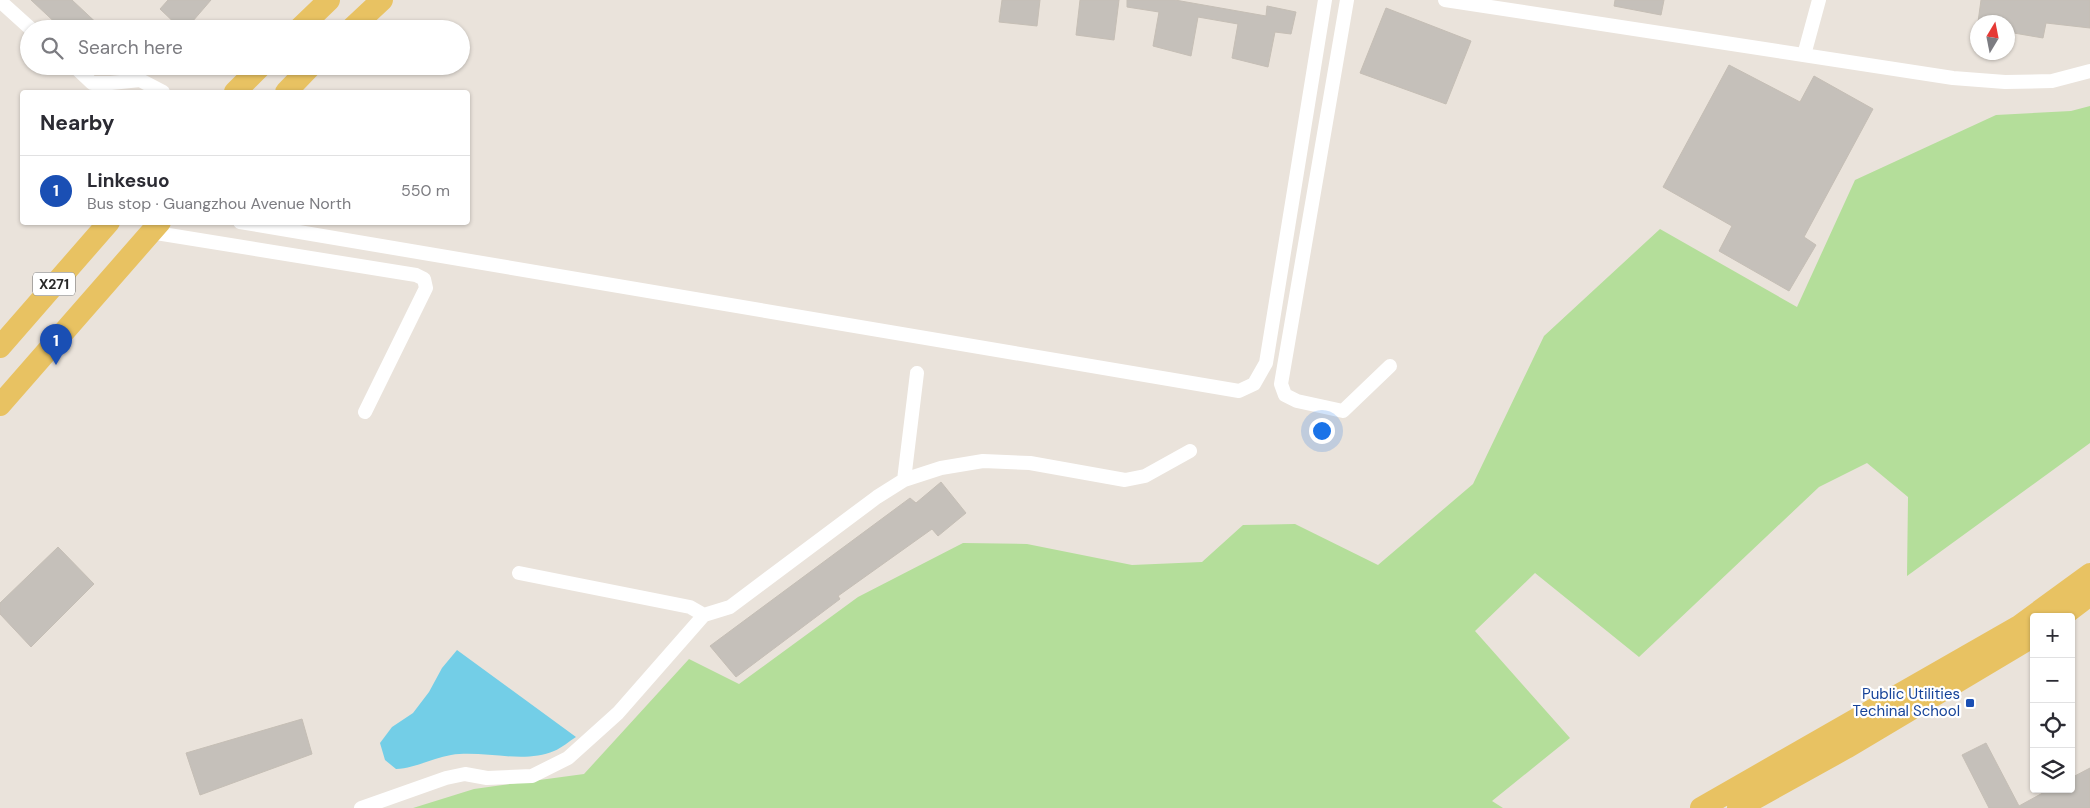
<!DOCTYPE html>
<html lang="en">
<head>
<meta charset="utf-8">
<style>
  :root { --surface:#fff; --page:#f7f7f7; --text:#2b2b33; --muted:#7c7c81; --line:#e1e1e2; --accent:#436bef }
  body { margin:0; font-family:"DM Sans",sans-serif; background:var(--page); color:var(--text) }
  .controls { position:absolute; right:15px; bottom:15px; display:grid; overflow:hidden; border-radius:5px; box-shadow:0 1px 4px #0004 }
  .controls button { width:45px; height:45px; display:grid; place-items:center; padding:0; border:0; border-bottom:1px solid var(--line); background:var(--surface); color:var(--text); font:25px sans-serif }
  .compass { position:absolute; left:1970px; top:15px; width:45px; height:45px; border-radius:50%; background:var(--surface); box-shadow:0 1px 4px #0004; rotate:10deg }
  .you { position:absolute; left:1321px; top:430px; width:18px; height:18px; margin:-12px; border:4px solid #fff; border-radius:50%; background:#1a73e8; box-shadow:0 0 0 8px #1a73e833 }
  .badge { display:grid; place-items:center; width:32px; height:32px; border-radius:50%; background:var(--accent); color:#fff; font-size:16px; font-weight:700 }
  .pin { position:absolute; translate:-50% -41px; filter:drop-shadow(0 1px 2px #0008) }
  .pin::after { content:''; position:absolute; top:26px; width:18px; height:15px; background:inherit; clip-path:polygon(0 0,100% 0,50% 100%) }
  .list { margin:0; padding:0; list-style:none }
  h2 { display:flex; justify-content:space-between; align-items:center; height:65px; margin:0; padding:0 20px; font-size:21px }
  h2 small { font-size:16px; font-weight:400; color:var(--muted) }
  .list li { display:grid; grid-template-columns:32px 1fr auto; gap:15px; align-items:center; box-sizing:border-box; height:70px; padding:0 20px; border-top:1px solid var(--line) }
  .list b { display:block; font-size:19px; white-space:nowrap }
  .list p { margin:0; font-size:16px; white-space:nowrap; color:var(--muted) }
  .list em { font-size:16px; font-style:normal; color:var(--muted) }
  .icon { flex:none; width:28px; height:28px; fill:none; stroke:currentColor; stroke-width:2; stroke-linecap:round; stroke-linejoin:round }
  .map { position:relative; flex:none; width:2090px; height:808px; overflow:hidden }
  .search { position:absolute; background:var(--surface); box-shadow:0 1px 4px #0004; left:20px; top:20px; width:450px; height:55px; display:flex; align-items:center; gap:12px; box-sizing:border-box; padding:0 18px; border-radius:28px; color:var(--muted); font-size:19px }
  .panel { position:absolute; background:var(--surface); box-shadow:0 1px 4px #0004; left:20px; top:90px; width:450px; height:135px; border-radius:5px }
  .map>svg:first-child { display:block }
</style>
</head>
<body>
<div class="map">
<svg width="2090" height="808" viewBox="0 0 2090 808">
  <rect width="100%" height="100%" fill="#eae3db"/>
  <!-- green -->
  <path fill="#b4de9a" d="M 2090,106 L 2090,443 L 1907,576 L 1908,497 L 1867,463 L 1819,487 L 1639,657 L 1535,573 L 1475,631 L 1570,738 L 1492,801 L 1503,808 L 413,808 L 474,789 L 584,774 L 689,659 L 739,684 L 858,597 L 963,543 L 1027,544 L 1132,565 L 1202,562 L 1243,525 L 1295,524 L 1378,565 L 1473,484 L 1544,336 L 1660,229 L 1797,307 L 1855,180 L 1996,115 L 2071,111 Z"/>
  <!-- water -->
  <path fill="#73cee7" d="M 457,650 L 576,737 C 569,741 562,748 554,751 C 524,764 484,750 451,755 C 432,758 416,768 396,769 L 385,760 L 380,743 L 392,727 L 413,713 L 429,692 L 442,668 Z"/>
  <!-- building -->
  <path fill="#c5c0ba" stroke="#c5beb5" d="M 31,0 L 72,0 L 103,29 L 62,29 Z
    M 168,0 L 211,0 L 186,29 L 181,29 L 160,9 Z
    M 1002,0 L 1040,0 L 1037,26 L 999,22 Z
    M 1080,0 L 1119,0 L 1114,40 L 1076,35 Z
    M 1127,0 L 1175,0 L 1266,16 L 1267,6 L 1296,12 L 1291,34 L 1275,32 L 1268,67 L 1232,58 L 1238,24 L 1198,17 L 1191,56 L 1153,46 L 1159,12 L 1127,7 Z
    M 1615,0 L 1664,0 L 1661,15 L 1614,6 Z
    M 1981,0 L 2090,0 L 2090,28 L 2046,23 L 2043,38 L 2008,32 L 2008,22 L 1978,22 Z
    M 1386,8 L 1471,41 L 1446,104 L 1360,73 Z
    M 1729,65 L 1800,102 L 1814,76 L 1873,109 L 1804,237 L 1816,245 L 1789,291 L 1719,251 L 1732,226 L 1663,187 Z
    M 941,482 L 966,513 L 938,536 L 932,529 L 838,596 L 840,599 L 736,677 L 710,646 L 910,498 L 916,503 Z
    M 58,547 L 94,584 L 31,647 L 0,614 L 0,603 Z
    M 302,719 L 312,754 L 200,795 L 186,753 Z
    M 1986,743 L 2019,806 L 2050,789 L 2071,789 L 2071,778 L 2090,768 L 2090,808 L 1989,808 L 1962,755 Z"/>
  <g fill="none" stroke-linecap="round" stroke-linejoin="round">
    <!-- minor -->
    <path stroke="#fff" stroke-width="14" d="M 1347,0 L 1281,384 L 1285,395 L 1297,401 L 1343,411 L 1390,366
      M 1445,0 L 1953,78 L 2005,82 L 2052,81 L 2090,71
      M 0,1 L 31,29
      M 1804,55 L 1819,0
      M 74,66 L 92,83 L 111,83 L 140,80 L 163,92
      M 240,222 L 1239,391 L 1254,384 L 1266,363 L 1325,0
      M 150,232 L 416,275 L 424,279 L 426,288 L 365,412
      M 904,480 L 917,373
      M 519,573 L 690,607 L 704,615
      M 361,808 L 446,778 L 465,774 L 487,778 L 532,776 L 568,758 L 618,713 L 704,615 L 730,607 L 877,497 L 904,480 L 941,468 L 983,461 L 1030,463 L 1125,480 L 1145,476 L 1190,451"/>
    <!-- primary -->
    <path stroke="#e8c262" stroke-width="22" d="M 299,29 L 329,0
      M 351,29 L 382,0
      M 235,92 L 261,66
      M 286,92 L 311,66
      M 0,347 L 109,222
      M 0,405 L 160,222
      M 2061,617 L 2090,595
      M 1701,808 L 2019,626 L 2090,574
      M 1738,808 L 1846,748 L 2034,636"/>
  </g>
  <!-- markers -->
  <rect fill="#1a4fb4" stroke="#fff" stroke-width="2" x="1965" y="698" width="10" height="10" rx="2.5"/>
  <g text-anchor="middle" stroke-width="4.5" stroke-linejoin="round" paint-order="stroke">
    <!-- shield labels -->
    <rect fill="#fff" stroke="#686868" stroke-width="1" x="33" y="272.5" width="42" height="23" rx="4"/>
    <g font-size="14" font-weight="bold" fill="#282828">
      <text x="54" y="289">X271</text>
    </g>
    <!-- transit labels -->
    <g font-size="15" fill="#164399" stroke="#fff" text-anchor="end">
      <text x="1960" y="699">Public Utilities<tspan x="1960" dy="17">Techinal School</tspan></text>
    </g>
  </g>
</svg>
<div class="controls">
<button>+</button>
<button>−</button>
<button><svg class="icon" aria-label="locate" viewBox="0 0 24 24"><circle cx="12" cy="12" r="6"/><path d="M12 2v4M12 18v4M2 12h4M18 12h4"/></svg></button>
<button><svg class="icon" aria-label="layers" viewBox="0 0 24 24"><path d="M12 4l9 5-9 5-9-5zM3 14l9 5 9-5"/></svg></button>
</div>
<svg class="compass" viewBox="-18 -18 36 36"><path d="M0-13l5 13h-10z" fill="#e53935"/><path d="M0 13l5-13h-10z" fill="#7c7c81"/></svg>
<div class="you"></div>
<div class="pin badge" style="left:56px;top:365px;background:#1a4fb4">1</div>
<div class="search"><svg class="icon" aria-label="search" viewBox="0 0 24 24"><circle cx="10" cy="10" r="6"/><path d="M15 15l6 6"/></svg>Search here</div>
<section class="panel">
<h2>Nearby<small></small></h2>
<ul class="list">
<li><span class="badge" style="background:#1a4fb4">1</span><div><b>Linkesuo</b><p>Bus stop · Guangzhou Avenue North</p></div><em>550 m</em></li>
</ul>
</section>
</div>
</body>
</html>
